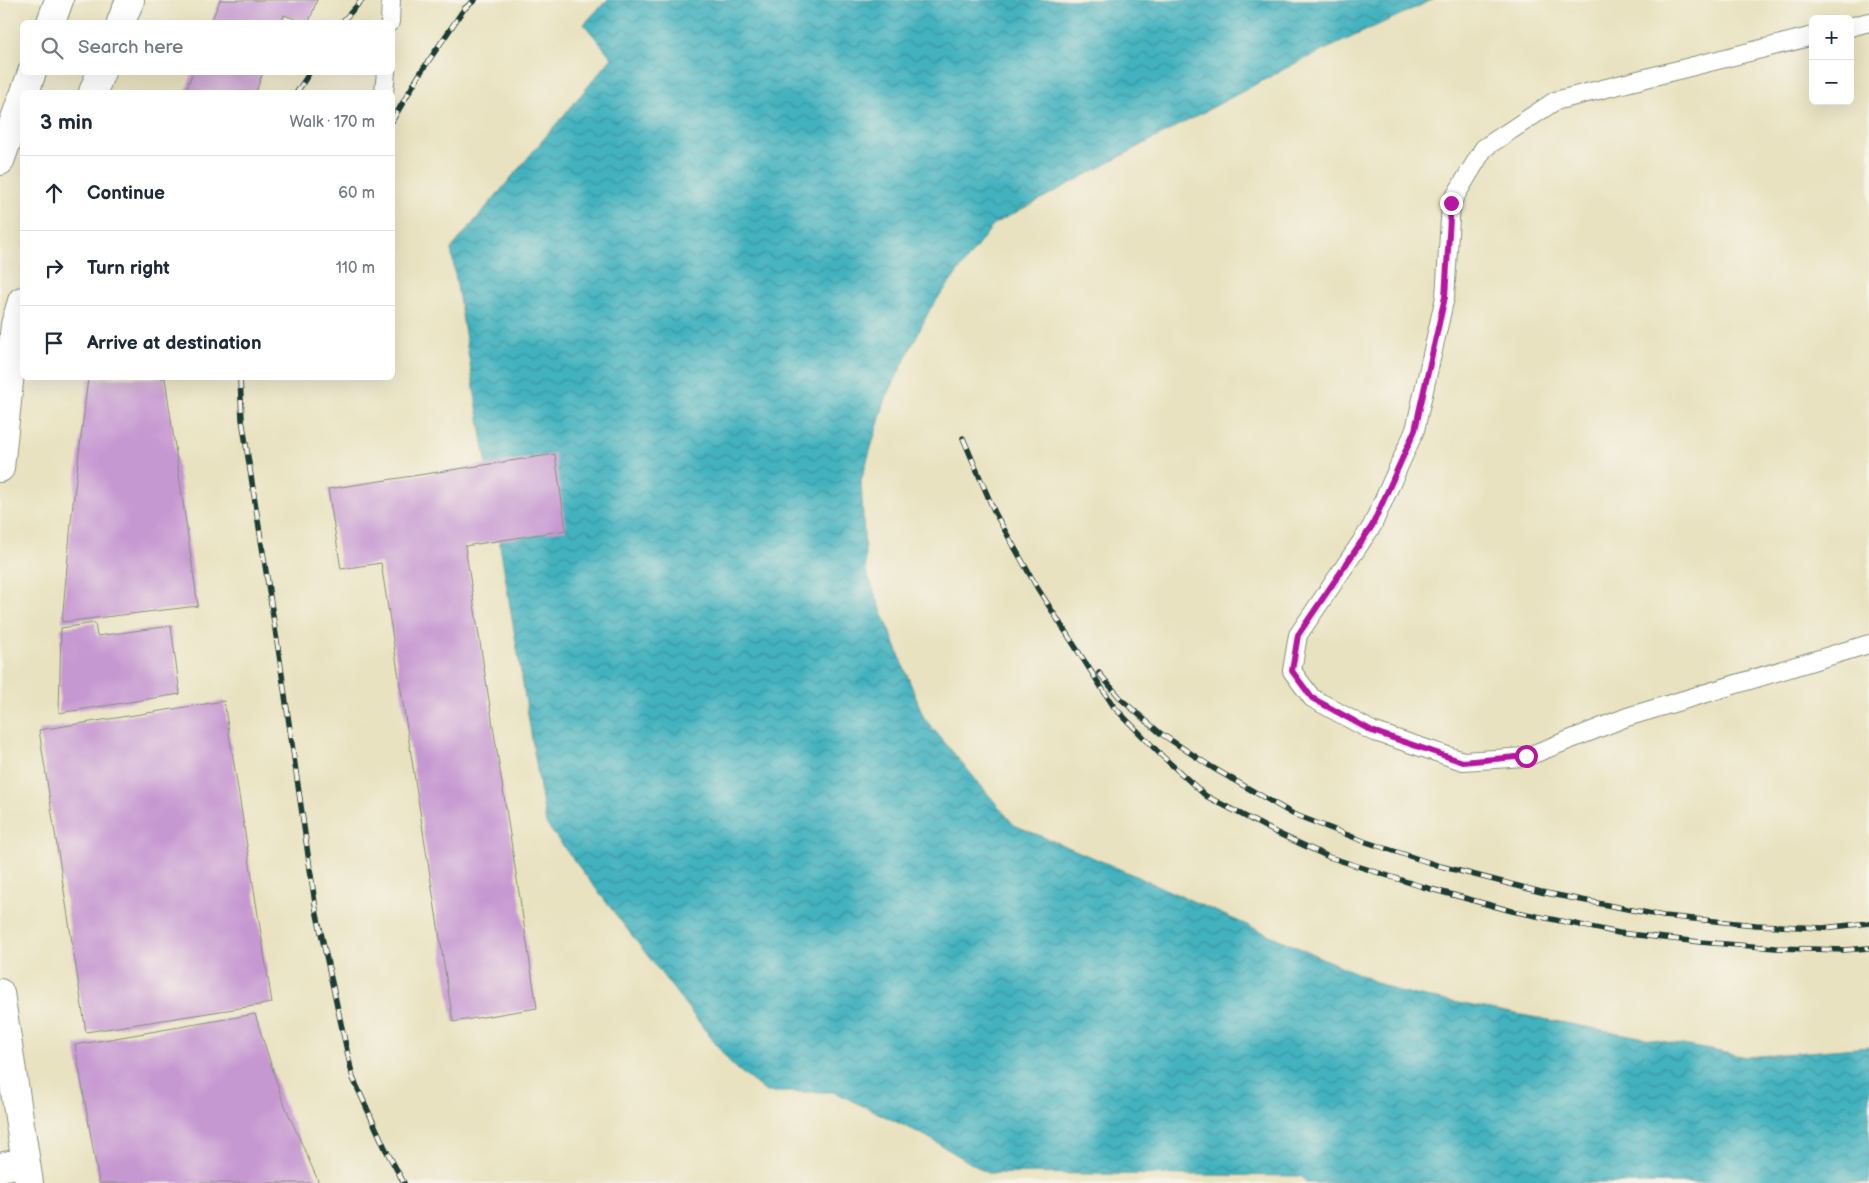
<!DOCTYPE html>
<html lang="en">
<head>
<meta charset="utf-8">
<style>
  :root { --surface:#fff; --page:#f6f6f7; --text:#1f2937; --muted:#747a83; --line:#e0e1e3 }
  body { margin:0; font-family:"Balsamiq Sans",sans-serif; background:var(--page); color:var(--text) }
  .controls { position:absolute; right:15px; top:15px; display:grid; overflow:hidden; border-radius:8px; box-shadow:0 5px 20px #0002 }
  .controls button { width:45px; height:45px; display:grid; place-items:center; padding:0; border:0; border-bottom:1px solid var(--line); background:var(--surface); color:var(--text); font:25px sans-serif }
  .stop { position:absolute; width:15px; height:15px; margin:-11px; border:4px solid #b5179e; border-radius:50%; background:#fff }
  .stop.end { background:#b5179e; border-color:#fff; box-shadow:0 1px 5px #0008 }
  .list { margin:0; padding:0; list-style:none }
  h2 { display:flex; justify-content:space-between; align-items:center; height:65px; margin:0; padding:0 20px; font-size:21px }
  h2 small { font-size:16px; font-weight:400; color:var(--muted) }
  .list li { display:grid; grid-template-columns:32px 1fr auto; gap:15px; align-items:center; box-sizing:border-box; height:75px; padding:0 20px; border-top:1px solid var(--line) }
  .list b { display:block; font-size:19px; white-space:nowrap }
  .list em { font-size:16px; font-style:normal; color:var(--muted) }
  .icon { flex:none; width:28px; height:28px; fill:none; stroke:currentColor; stroke-width:2; stroke-linecap:round; stroke-linejoin:round }
  .map { position:relative; flex:none; width:1869px; height:1183px; overflow:hidden }
  .search { position:absolute; background:var(--surface); box-shadow:0 5px 20px #0002; left:20px; top:20px; width:375px; height:55px; display:flex; align-items:center; gap:12px; box-sizing:border-box; padding:0 18px; border-radius:8px; color:var(--muted); font-size:19px }
  .panel { position:absolute; background:var(--surface); box-shadow:0 5px 20px #0002; left:20px; top:90px; width:375px; height:290px; border-radius:8px }
  .map>svg:first-child { display:block }
</style>
</head>
<body>
<div class="map">
<svg width="1869" height="1183" viewBox="0 0 1869 1183">
  <defs>
    <pattern id="water-waves" width="16" height="10" patternUnits="userSpaceOnUse" patternTransform="scale(1.25)"><rect width="16" height="10" fill="#43b2bf"/><path d="M0 5q4-4 8 0t8 0" fill="none" stroke="#37929c"/></pattern>
  </defs>
  <rect width="100%" height="100%" fill="#f7f3e8"/>
  <filter id="ink" filterUnits="userSpaceOnUse"><feTurbulence type="fractalNoise" baseFrequency=".02" numOctaves="2"/><feDisplacementMap in="SourceGraphic" scale="10" xChannelSelector="R" yChannelSelector="G"/><feConvolveMatrix kernelMatrix="1 2 1 2 8 2 1 2 1" color-interpolation-filters="sRGB"/></filter>
  <filter id="wash" filterUnits="userSpaceOnUse"><feTurbulence type="fractalNoise" baseFrequency=".0096" numOctaves="4" result="noise"/><feDisplacementMap in="SourceGraphic" scale="20" xChannelSelector="R" yChannelSelector="G"/><feGaussianBlur stdDeviation="1.12" result="paint"/><feColorMatrix in="noise" values="0 0 0 0 0 0 0 0 0 0 0 0 0 0 0 0 0 1.4 0 .05"/><feComposite in="paint" operator="in"/></filter>
  <g filter="url(#wash)">
    <rect width="100%" height="100%" fill="#e9e2c0"/>
    <!-- water -->
    <path fill="url(#water-waves)" stroke="#31787a" d="M 607,0 L 1432,0 L 1292,65 L 994,224 L 930,309 L 886,398 L 861,481 L 866,571 L 924,718 L 1014,825 L 1106,863 L 1399,992 L 1747,1057 L 1869,1047 L 1869,1183 L 1307,1183 L 1301,1176 L 987,1173 L 926,1136 L 834,1092 L 766,1092 L 732,1065 L 546,824 L 451,249 L 612,58 L 584,24 Z"/>
    <g id="blocks">
      <!-- building -->
      <path fill="#c698d2" d="M 220,0 L 317,0 L 309,22 L 304,22 L 284,15 L 282,22 L 211,22 Z
        M 193,72 L 263,72 L 256,92 L 185,92 Z
        M 88,378 L 165,378 L 198,606 L 62,622 L 72,512 Z
        M 555,454 L 566,530 L 465,546 L 537,1008 L 453,1022 L 381,563 L 341,569 L 328,489 Z
        M 95,623 L 97,636 L 171,626 L 180,694 L 59,713 L 61,628 Z
        M 224,701 L 272,1003 L 86,1032 L 39,730 Z
        M 255,1014 L 282,1099 L 319,1183 L 99,1183 L 75,1045 Z"/>
    </g>
  </g>
  <g filter="url(#ink)">
    <use href="#blocks" fill-opacity="0" stroke="#84907a" stroke-width="1"/>
    <g fill="none" stroke-linecap="round" stroke-linejoin="round">
      <defs>
        <path id="lane" d="M 390,22 L 391,0
          M 1850,27 L 1869,22
          M 1813,36 L 1555,101 L 1484,148 L 1451,203 L 1445,297 L 1415,430 L 1372,526 L 1298,635 L 1292,671 L 1312,698 L 1372,731 L 1463,761 L 1526,757 L 1627,717 L 1869,644
          M 384,92 L 386,72"/>
        <path id="street" d="M 0,1167 L 25,1162"/>
        <path id="primary" d="M 51,22 L 59,0
          M 121,22 L 130,0
          M 25,92 L 32,72
          M 93,92 L 101,72
          M 0,161 L 22,99
          M 0,468 L 15,325 L 22,301
          M 0,993 L 29,1183"/>
      </defs>
      <!-- lane casing -->
      <use href="#lane" stroke="#84907a" stroke-width="20"/>
      <!-- street casing -->
      <use href="#street" stroke="#84907a" stroke-width="30"/>
      <!-- primary casing -->
      <use href="#primary" stroke="#84907a" stroke-width="30"/>
      <!-- lane -->
      <use href="#lane" stroke="#fff" stroke-width="18"/>
      <!-- street -->
      <use href="#street" stroke="#fff" stroke-width="28"/>
      <!-- primary -->
      <use href="#primary" stroke="#fff" stroke-width="28"/>
      <defs>
        <path id="rail" d="M 342,22 L 362,0
          M 297,92 L 310,72
          M 392,121 L 421,72 L 464,9 L 475,0
          M 240,378 L 242,419 L 279,654 L 316,910 L 353,1078 L 386,1150 L 404,1183
          M 963,438 L 995,513 L 1038,589 L 1114,707 L 1162,756 L 1206,796 L 1277,833 L 1329,857 L 1420,886 L 1512,911 L 1619,933 L 1700,942 L 1776,948 L 1844,950 L 1869,948
          M 1099,673 L 1122,700 L 1160,733 L 1213,768 L 1293,814 L 1366,842 L 1440,866 L 1541,892 L 1663,916 L 1756,925 L 1823,928 L 1869,923"/>
      </defs>
      <!-- rail casing -->
      <use href="#rail" stroke="#1f3d34" stroke-width="5.5"/>
      <!-- rail -->
      <use href="#rail" stroke="#f7f3e8" stroke-width="4" stroke-dasharray="11" stroke-linecap="butt"/>
    </g>
  </g>
  <g fill="none" stroke-linecap="round" stroke-linejoin="round" filter="url(#ink)">
    <!-- route -->
    <path stroke="#b5179e" stroke-width="6" d="M 1451,203 L 1445,297 L 1415,430 L 1372,526 L 1298,635 L 1292,671 L 1312,698 L 1372,731 L 1463,762 L 1526,756"/>
  </g>
</svg>
<div class="controls">
<button>+</button>
<button>−</button>
</div>
<div class="stop" style="left:1526px;top:756px"></div>
<div class="stop end" style="left:1451px;top:203px"></div>
<div class="search"><svg class="icon" aria-label="search" viewBox="0 0 24 24"><circle cx="10" cy="10" r="6"/><path d="M15 15l6 6"/></svg>Search here</div>
<section class="panel">
<h2>3 min<small>Walk · 170 m</small></h2>
<ul class="list">
<li><svg class="icon" aria-label="ahead" viewBox="0 0 24 24"><path d="M12 20V5M6 11l6-6 6 6"/></svg><div><b>Continue</b></div><em>60 m</em></li>
<li><svg class="icon" aria-label="right" viewBox="0 0 24 24"><path d="M7 20v-9h11M14 6l5 5-5 5"/></svg><div><b>Turn right</b></div><em>110 m</em></li>
<li><svg class="icon" aria-label="arrive" viewBox="0 0 24 24"><path d="M6 21V4h12l-3 4 3 4H6"/></svg><div><b>Arrive at destination</b></div></li>
</ul>
</section>
</div>
</body>
</html>
